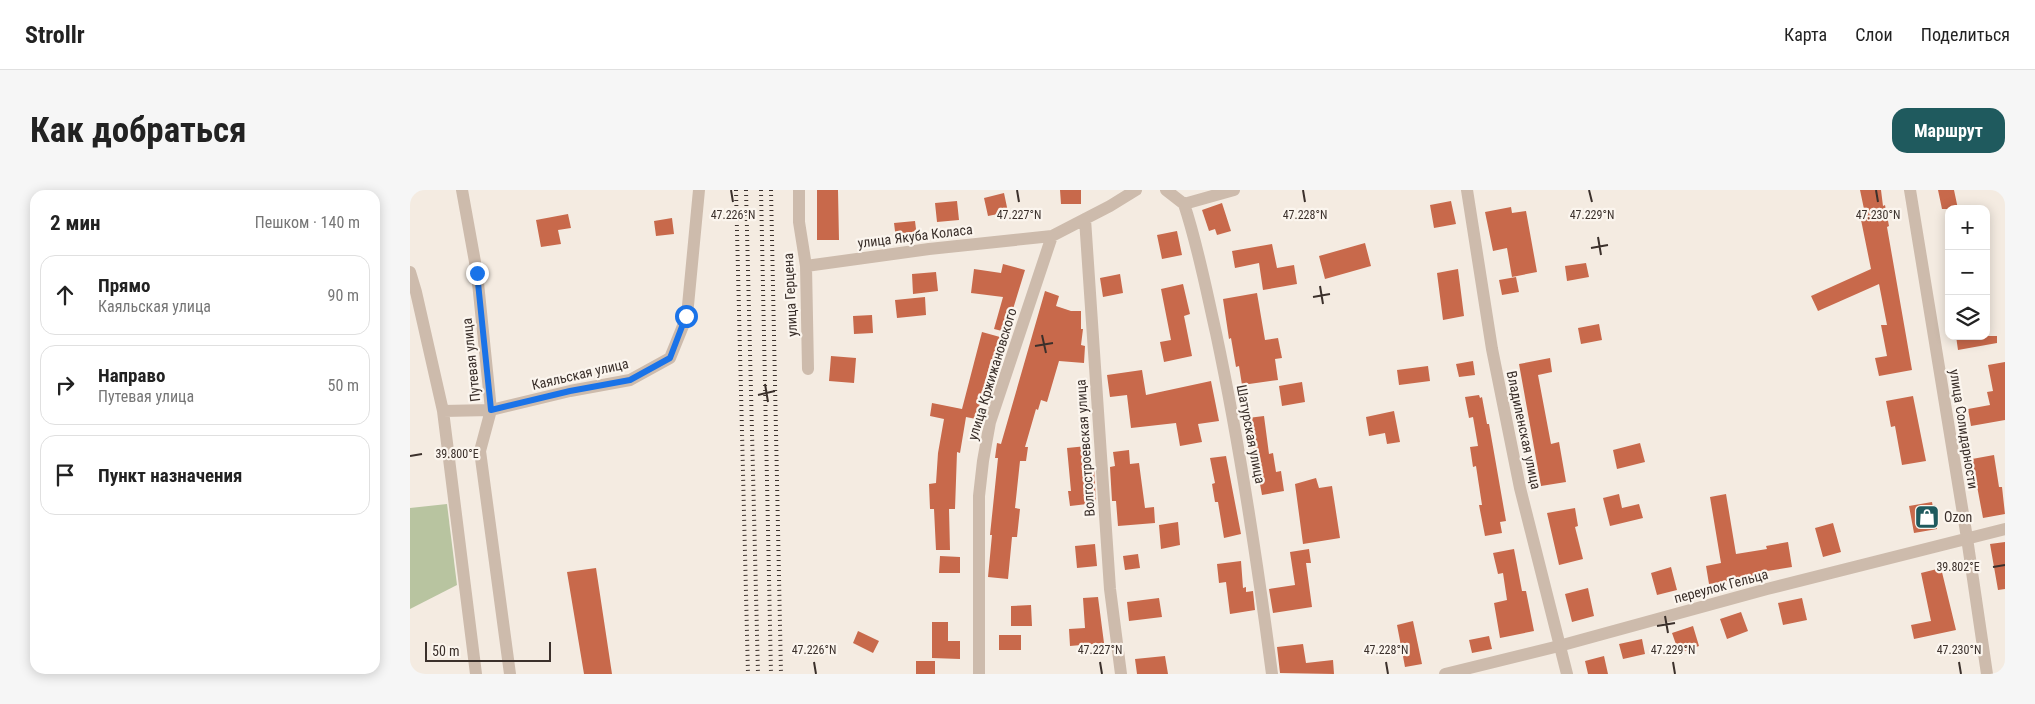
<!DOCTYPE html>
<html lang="ru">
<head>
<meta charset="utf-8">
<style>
  :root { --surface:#fff; --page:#f6f6f6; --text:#222; --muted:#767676; --line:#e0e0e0; --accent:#1f5a5e }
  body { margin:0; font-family:"Roboto Condensed",sans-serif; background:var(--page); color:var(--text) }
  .controls { position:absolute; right:15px; top:15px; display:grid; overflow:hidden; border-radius:10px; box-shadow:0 2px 12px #0003 }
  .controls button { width:45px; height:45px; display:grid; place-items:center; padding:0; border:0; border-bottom:1px solid var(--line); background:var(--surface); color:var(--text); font:25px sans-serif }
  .scale { position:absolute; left:15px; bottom:12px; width:126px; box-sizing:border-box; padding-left:5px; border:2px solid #3b302b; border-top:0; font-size:14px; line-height:18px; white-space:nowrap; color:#3b302b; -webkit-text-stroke:4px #fbf5ee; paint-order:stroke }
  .stop { position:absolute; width:15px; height:15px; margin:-11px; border:4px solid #1a73e8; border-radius:50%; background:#fff }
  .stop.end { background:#1a73e8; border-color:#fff; box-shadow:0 1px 5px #0008 }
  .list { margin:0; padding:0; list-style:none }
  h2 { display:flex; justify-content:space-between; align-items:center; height:65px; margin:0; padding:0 20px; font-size:21px }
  h2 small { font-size:16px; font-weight:400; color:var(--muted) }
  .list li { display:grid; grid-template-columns:32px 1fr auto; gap:15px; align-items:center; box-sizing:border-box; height:80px; margin:0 10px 10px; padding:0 10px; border:1px solid var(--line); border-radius:15px }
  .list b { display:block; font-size:19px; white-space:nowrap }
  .list p { margin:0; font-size:16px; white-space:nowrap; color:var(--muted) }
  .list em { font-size:16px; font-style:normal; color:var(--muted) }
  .icon { flex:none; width:28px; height:28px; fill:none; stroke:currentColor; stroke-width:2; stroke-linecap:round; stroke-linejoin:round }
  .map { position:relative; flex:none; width:1595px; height:484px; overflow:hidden; border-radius:15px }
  header { display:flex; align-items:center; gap:30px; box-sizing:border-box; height:70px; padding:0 25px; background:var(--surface); border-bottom:1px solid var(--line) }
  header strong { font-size:24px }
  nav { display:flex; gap:28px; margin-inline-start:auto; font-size:18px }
  .intro { display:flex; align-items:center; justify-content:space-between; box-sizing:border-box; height:120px; padding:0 30px }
  h1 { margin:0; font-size:35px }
  .button { padding:12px 22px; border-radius:15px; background:var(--accent); color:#fff; font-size:18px; font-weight:700 }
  main { display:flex; gap:30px; padding:0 30px }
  aside { flex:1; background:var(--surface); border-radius:15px; box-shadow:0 2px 12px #0003 }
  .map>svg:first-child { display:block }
</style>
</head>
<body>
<header>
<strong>Strollr</strong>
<nav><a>Карта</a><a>Слои</a><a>Поделиться</a></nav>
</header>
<div class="intro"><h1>Как добраться</h1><a class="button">Маршрут</a></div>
<main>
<aside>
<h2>2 мин<small>Пешком · 140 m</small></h2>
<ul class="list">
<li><svg class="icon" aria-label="ahead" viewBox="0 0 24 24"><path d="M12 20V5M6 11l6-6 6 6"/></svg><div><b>Прямо</b><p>Каяльская улица</p></div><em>90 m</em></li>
<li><svg class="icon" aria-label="right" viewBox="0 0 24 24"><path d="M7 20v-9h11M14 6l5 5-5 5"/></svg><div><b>Направо</b><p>Путевая улица</p></div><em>50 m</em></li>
<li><svg class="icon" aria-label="arrive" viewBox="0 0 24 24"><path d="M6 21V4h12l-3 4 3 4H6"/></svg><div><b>Пункт назначения</b></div></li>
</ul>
</aside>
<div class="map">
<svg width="1595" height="484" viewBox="0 0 1595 484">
  <rect width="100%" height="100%" fill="#f4ebe1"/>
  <!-- green -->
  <path fill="#b8c4a0" d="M 37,314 L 47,395 L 0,419 L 0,318 Z"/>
  <!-- building -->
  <path fill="#c8694b" d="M 407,0 L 428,0 L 429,50 L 407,50 Z
    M 650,0 L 671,0 L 671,14 L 651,14 Z
    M 1450,0 L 1471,0 L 1473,16 L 1475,15 L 1479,36 L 1477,37 L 1502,180 L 1469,186 L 1465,168 L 1477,166 L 1471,135 L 1477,135 L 1469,94 L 1408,121 L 1401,106 L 1461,79 L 1449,20 L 1454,19 Z
    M 1528,0 L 1544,0 L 1548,19 L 1532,19 Z
    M 594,3 L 598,22 L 578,26 L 574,8 Z
    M 547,11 L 549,30 L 527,32 L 525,13 Z
    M 1041,11 L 1046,34 L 1024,38 L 1020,15 Z
    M 812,13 L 821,41 L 807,45 L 805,39 L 799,41 L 792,20 Z
    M 1101,17 L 1102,23 L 1116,21 L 1127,82 L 1102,87 L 1097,58 L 1083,61 L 1075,22 Z
    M 158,24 L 161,38 L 148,40 L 151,54 L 131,57 L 126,30 Z
    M 262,28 L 264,44 L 246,46 L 244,31 Z
    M 505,31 L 507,47 L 486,49 L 484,33 Z
    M 767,41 L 772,65 L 752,69 L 747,45 Z
    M 955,53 L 961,76 L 915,89 L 909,66 Z
    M 862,54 L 867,78 L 884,75 L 887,94 L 853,100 L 849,73 L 825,78 L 822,61 Z
    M 1176,73 L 1179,87 L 1157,91 L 1155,76 Z
    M 593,74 L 615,80 L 596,142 L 584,139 L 593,107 L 561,103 L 564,79 L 591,83 Z
    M 1048,79 L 1054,126 L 1033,130 L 1027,83 Z
    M 526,82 L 528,101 L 503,104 L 502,84 Z
    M 710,84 L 713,103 L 693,107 L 690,88 Z
    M 1106,87 L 1109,102 L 1092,105 L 1089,90 Z
    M 773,94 L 780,124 L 774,126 L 782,166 L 754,172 L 750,152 L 761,150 L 751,99 Z
    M 635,101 L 649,106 L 646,116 L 661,121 L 671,121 L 671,139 L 673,139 L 671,155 L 675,156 L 674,173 L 649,171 L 637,212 L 631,210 L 628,220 L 626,219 L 615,257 L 618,257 L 616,271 L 610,271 L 605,318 L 610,319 L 607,347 L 602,347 L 598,389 L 578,387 L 582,345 L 580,345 L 588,268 L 585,268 L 587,253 L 591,254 Z
    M 847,103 L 855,150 L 868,148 L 872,168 L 865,169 L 868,190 L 832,195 L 829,176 L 826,177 L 821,148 L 819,149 L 813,109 Z
    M 515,107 L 516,125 L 487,128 L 485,110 Z
    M 462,125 L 463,143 L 444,144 L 443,126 Z
    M 1189,134 L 1192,150 L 1171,154 L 1168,138 Z
    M 572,142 L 590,147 L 584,170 L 581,169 L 566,229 L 556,227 L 550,263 L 547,262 L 545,319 L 539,319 L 540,360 L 526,360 L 524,319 L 520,319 L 519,294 L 526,293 L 528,263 L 534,229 L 520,226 L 522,213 L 552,219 Z
    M 1546,146 L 1587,146 L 1587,153 L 1548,160 Z
    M 421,166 L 446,168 L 444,193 L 419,191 Z
    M 1140,168 L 1142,182 L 1128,185 L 1141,254 L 1149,252 L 1156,292 L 1131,296 L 1109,174 Z
    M 1063,171 L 1065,185 L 1049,187 L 1046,174 Z
    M 1595,172 L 1595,230 L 1561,236 L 1558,219 L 1580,215 L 1577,202 L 1583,201 L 1578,175 Z
    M 1018,176 L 1020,191 L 989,195 L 987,180 Z
    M 732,180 L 736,205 L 801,191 L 809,231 L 788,234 L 792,252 L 770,256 L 766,233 L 721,238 L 717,205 L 700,207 L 697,185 Z
    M 892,192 L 895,212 L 872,216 L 869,196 Z
    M 1069,205 L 1070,208 L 1072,207 L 1077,234 L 1079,234 L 1096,331 L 1090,332 L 1092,343 L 1075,346 L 1069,315 L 1072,315 L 1066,276 L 1063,277 L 1060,257 L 1068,256 L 1063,227 L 1059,228 L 1055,207 Z
    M 1503,206 L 1516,271 L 1492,275 L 1485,236 L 1481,237 L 1476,211 Z
    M 984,221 L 990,252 L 977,254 L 975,243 L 959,246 L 956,227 Z
    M 854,226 L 859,264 L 863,263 L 866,282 L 871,281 L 874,301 L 852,305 L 838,228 Z
    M 1230,253 L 1235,272 L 1207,279 L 1203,260 Z
    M 677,256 L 679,279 L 684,278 L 686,313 L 660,316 L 658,301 L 661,301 L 657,258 Z
    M 719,260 L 720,274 L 729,273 L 735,318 L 744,317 L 745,333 L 708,336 L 706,311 L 702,311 L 700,277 L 705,276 L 703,262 Z
    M 1584,265 L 1589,297 L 1592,297 L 1595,324 L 1573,328 L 1562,269 Z
    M 816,266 L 831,344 L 814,348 L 808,312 L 805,312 L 802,294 L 805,293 L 800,268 Z
    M 906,288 L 909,298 L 922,296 L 930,348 L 893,354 L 885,294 Z
    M 1209,304 L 1212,318 L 1229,314 L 1233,328 L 1200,336 L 1193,308 Z
    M 1316,304 L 1326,364 L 1357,359 L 1356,356 L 1378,352 L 1382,377 L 1351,382 L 1352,386 L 1299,394 L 1296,376 L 1311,373 L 1300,307 Z
    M 1522,312 L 1527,339 L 1504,343 L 1499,316 Z
    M 1165,318 L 1168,336 L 1165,337 L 1173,369 L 1149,375 L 1137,323 Z
    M 768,332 L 770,355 L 751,359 L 749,335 Z
    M 1423,333 L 1431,362 L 1413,367 L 1405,338 Z
    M 1595,352 L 1595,399 L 1588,400 L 1580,354 Z
    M 685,354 L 687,376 L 667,378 L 665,356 Z
    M 899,359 L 901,373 L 896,373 L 902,417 L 863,423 L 859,399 L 885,395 L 880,362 Z
    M 1104,359 L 1112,401 L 1116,401 L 1124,441 L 1090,448 L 1084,413 L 1097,410 L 1093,383 L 1088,384 L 1083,363 Z
    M 728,364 L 730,378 L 715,380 L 713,366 Z
    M 530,366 L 550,367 L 550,383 L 529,383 Z
    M 831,371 L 833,398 L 836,397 L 836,402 L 843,401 L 845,420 L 820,424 L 816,392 L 809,393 L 807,374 Z
    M 1261,377 L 1267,400 L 1247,405 L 1241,383 Z
    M 186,378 L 202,484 L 174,484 L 157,382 Z
    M 1531,378 L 1546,440 L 1504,449 L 1501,435 L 1521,431 L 1511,383 Z
    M 1178,398 L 1184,426 L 1162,432 L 1155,404 Z
    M 688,407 L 694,453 L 660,456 L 659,439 L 675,438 L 673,408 Z
    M 749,408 L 752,427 L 719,431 L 717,412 Z
    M 1392,408 L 1397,430 L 1373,435 L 1368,413 Z
    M 621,415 L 622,436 L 601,436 L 601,416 Z
    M 1331,422 L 1338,441 L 1317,449 L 1310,429 Z
    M 1003,431 L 1012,474 L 995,477 L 987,435 Z
    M 522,432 L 538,432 L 538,451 L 550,451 L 550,469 L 522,468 Z
    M 1283,436 L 1289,456 L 1269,463 L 1262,443 Z
    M 448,441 L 469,451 L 463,463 L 443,453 Z
    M 589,445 L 611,445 L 611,460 L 589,460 Z
    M 1079,446 L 1082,459 L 1062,463 L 1059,450 Z
    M 1232,449 L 1235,464 L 1213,469 L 1209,454 Z
    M 893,454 L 896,473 L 923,470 L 924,484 L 870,483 L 867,457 Z
    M 755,466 L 758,484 L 727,484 L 725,469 Z
    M 1194,466 L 1198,484 L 1178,484 L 1175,471 Z
    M 506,471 L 525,471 L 525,484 L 506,484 Z"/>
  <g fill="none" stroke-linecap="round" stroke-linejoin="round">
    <!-- street -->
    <path stroke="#cdbbac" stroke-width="12" d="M 52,0 L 67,83 L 81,220 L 70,261 L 100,484
      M 389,0 L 389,32 L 396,76 L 398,179
      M 756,0 L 774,14 L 824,0
      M 1057,0 L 1082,159 L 1110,298 L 1157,484
      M 1500,0 L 1557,348 L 1577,484
      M 774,14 C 788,56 796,99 806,143 C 830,256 847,369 862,484
      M 675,29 L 700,399 L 711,484
      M 396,76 L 519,59 L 642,46 L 700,16 L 726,0
      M 0,82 L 6,102 L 33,221 L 66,484
      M 33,221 L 81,220 L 160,201 L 220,190 L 260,168 L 277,126 L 289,0
      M 569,484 L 569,306 L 573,271 L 580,232 L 642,46
      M 1035,484 L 1149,456 L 1357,399 L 1595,339"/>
    <!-- rail -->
    <path stroke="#3b302b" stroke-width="4" stroke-dasharray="1 4" stroke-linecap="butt" d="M 326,0 L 338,484
      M 336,0 L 348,484
      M 351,0 L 361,484
      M 361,0 L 371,484"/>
  </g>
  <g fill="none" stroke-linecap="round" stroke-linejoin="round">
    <!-- route -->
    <path stroke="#1a73e8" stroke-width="6" d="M 67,83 L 81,220 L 160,201 L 220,190 L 260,168 L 276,126"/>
  </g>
  <!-- ticks -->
  <path fill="none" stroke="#3b302b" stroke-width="2" d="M 321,0 L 323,12M 607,0 L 609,12M 893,0 L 895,12M 1179,0 L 1182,12M 1466,0 L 1468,12M 1188,47 L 1191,65M 1181,58 L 1198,55M 910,96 L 913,114M 903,107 L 920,104M 632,145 L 636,163M 625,156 L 643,153M 355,194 L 358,212M 348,205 L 365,201M 0,266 L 12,264M 1583,377 L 1595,375M 1255,426 L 1258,443M 1247,436 L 1265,433M 404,472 L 406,484M 690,472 L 692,484M 976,472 L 978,484M 1263,472 L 1265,484M 1549,472 L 1551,484"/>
  <!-- icons -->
  <defs>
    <symbol id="shop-square" viewBox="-11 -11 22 22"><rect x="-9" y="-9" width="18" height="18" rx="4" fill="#1f5a5e" stroke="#fbf5ee"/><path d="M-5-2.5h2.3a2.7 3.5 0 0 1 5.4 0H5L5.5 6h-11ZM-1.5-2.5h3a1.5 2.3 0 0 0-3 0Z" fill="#fff"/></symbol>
  </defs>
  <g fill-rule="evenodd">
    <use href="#shop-square" x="1503" y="313" width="28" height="28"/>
  </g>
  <g text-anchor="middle" stroke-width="4.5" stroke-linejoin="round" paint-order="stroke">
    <!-- street labels -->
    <g font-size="14" fill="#3b302b" stroke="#fbf5ee">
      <text transform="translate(505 46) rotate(-7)" y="5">улица Якуба Коласа</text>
      <text transform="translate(380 105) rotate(-93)" y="5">улица Герцена</text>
      <text transform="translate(61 170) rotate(-96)" y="5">Путевая улица</text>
      <text transform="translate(170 184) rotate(-13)" y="5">Каяльская улица</text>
      <text transform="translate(582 184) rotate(-73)" y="5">улица Кржижановского</text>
      <text transform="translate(1554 239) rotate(81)" y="5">улица Солидарности</text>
      <text transform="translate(1114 240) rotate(78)" y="5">Владиленская улица</text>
      <text transform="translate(841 244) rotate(79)" y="5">Шатурская улица</text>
      <text transform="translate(675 258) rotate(-94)" y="5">Волгостроевская улица</text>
      <text transform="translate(1311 396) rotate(-15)" y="5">переулок Гельца</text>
    </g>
    <!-- poi labels -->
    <g font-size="14" fill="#3b302b" stroke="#fbf5ee" text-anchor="start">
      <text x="1534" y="332">Ozon</text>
    </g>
  </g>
  <g font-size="12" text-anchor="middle" fill="#3b302b" stroke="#fbf5ee" stroke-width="4.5" stroke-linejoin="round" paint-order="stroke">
    <text x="609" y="29">47.227°N</text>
    <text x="1182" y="29">47.229°N</text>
    <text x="1468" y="29">47.230°N</text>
    <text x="323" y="29">47.226°N</text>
    <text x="895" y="29">47.228°N</text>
    <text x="47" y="268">39.800°E</text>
    <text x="1548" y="381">39.802°E</text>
    <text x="404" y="464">47.226°N</text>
    <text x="690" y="464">47.227°N</text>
    <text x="976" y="464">47.228°N</text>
    <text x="1263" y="464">47.229°N</text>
    <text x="1549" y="464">47.230°N</text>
  </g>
</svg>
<div class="controls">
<button>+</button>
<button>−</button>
<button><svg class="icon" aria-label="layers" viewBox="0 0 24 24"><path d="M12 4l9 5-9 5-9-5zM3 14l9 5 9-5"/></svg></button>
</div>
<div class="scale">50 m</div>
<div class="stop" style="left:276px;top:126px"></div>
<div class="stop end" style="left:67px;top:83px"></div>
</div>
</main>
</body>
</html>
